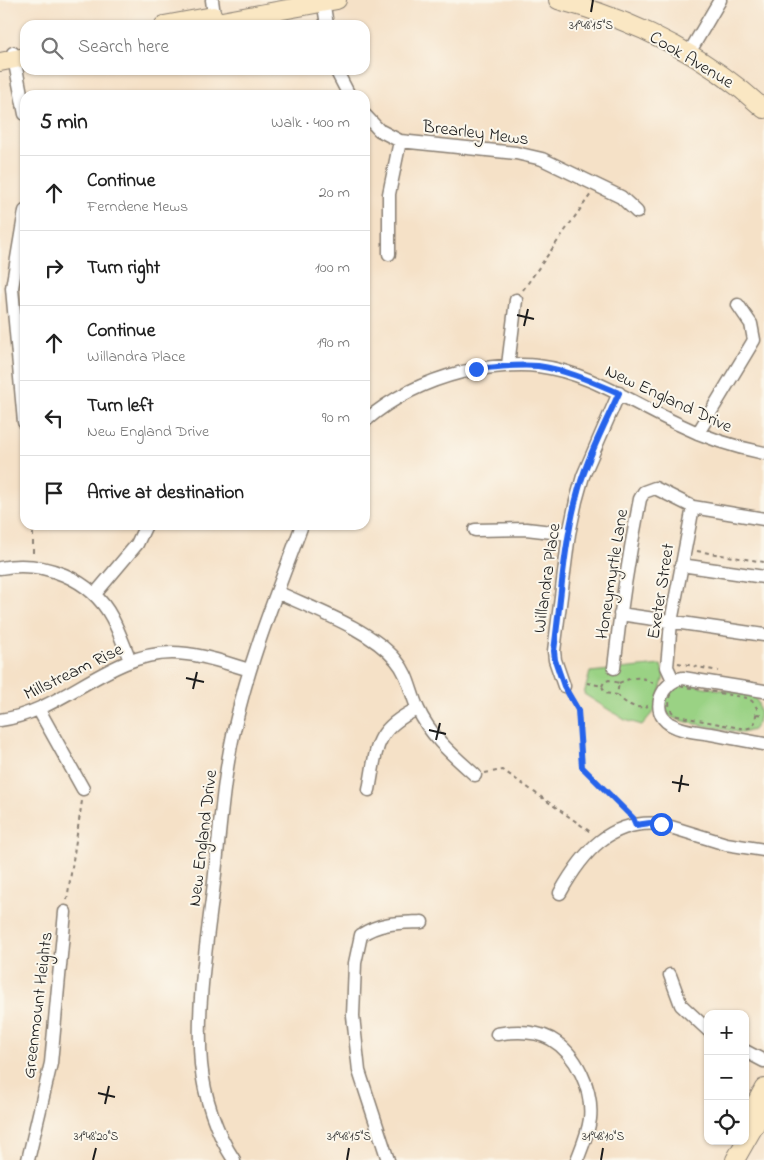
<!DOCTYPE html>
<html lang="en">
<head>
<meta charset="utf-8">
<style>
  :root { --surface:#fff; --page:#f2f2f2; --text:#222; --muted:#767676; --line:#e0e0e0 }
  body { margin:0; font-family:"Indie Flower",sans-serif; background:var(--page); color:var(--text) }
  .controls { position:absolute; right:15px; bottom:15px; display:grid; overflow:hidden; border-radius:10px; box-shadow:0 1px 4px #0004 }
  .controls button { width:45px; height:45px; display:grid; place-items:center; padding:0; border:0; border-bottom:1px solid var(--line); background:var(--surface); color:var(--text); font:25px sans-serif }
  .stop { position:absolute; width:15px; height:15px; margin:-11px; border:4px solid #2563eb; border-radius:50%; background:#fff }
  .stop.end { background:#2563eb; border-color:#fff; box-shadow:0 1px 5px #0008 }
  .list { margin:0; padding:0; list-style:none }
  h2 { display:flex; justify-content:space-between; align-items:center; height:65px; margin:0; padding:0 20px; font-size:21px }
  h2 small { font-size:16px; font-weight:400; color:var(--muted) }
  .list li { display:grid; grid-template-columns:32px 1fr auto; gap:15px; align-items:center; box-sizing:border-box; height:75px; padding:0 20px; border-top:1px solid var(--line) }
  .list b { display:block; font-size:19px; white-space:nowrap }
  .list p { margin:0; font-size:16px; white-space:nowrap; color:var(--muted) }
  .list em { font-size:16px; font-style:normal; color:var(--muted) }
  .icon { flex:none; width:28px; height:28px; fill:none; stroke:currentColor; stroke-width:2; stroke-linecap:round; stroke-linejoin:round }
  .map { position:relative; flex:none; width:764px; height:1160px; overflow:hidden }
  .search { position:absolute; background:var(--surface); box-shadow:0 1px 4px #0004; left:20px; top:20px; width:350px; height:55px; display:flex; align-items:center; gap:12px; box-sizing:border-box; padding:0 18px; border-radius:15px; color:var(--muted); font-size:19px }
  .panel { position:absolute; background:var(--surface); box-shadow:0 1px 4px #0004; left:20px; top:90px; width:350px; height:440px; border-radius:15px }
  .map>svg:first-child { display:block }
</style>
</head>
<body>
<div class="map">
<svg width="764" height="1160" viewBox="0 0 764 1160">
  <rect width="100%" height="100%" fill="#fbf7ec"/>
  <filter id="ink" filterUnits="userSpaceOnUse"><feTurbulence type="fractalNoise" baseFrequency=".02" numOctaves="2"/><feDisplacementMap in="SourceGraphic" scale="10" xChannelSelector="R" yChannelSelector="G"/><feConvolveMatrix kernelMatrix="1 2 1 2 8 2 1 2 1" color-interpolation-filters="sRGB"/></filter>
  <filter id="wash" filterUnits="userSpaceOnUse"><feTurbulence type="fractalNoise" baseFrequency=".0096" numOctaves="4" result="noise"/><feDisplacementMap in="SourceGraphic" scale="20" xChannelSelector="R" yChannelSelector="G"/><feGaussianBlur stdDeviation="1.12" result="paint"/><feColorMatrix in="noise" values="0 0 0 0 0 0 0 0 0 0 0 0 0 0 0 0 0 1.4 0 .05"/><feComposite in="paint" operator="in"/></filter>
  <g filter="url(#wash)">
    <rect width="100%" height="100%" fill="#f5e1c7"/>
    <!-- green -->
    <path fill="#9ad284" stroke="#5b7750" d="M 661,665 L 664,676 L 655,710 L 642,725 L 625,720 L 584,694 L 590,672 Z
      M 676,682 L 747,694 L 755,698 L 758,703 L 760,714 L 758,723 L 753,730 L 742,733 L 691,723 L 670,717 L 665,708 L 665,698 Z"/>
  </g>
  <g filter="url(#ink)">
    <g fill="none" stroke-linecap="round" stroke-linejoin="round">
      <defs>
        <path id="street" d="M 212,0 L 215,22
          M 323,0 L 327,25
          M 13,53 L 25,114
          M 689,53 L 720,0
          M 336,70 L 349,95
          M 365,115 L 379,130 L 400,141 L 516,153 L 542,159 L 621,197 L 637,212
          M 389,254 L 389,194 L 400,141
          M 508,365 L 516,300
          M 365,421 C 393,397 426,381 462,372 C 487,367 513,363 538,366 C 589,372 632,403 678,424 C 706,438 734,447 764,453
          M 24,422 L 12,288 L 25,211
          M 698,433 L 754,340 L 751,324 L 738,305
          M 475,530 L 526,529 L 569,534
          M 681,565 L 764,577
          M 0,568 C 43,560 91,578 112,618 C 119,631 124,646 130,660
          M 277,592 C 313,609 370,629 396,660 C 409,675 410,692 418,709 C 430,736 454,756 475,775
          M 95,594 L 137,544 L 146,525
          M 620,614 L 764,635
          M 614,668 C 620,611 629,555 640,499 L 644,492 L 655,488 L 693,507 L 764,519
          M 673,680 L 667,667 L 671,622 L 693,507
          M 564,686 L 555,660 L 554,651 L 569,534 L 576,501 L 583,476 L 619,393
          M 764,691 L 683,678 C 662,681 649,711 670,724 C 682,731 697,732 711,734 C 728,737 746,741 764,744
          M 39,710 L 83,789
          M 0,720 C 62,712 109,653 172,653 C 199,653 225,663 250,670
          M 369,790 C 377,747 374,730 417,709
          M 560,893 C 583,852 610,819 661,824 L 726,844 L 764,850
          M 670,975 L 681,1005 L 708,1030
          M 497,1034 C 515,1031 534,1030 551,1039 C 577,1054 593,1090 590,1119 C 588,1134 582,1147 577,1160
          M 745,1051 L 764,1061
          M 28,1160 L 51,1063 L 65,912
          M 234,1160 C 216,1133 204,1096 201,1064 C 196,1005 207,942 214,883 C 220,830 223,775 236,722 C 251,655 278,590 302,525
          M 388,1160 L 359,1071 L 353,1016 L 355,963 L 361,935 C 381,922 399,923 422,922"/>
        <path id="secondary" d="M 558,0 C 635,20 705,55 764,109
          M 164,25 L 213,16
          M 200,25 L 337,0
          M 0,62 L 25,57
          M 748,1118 L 764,1088
          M 735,1160 L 764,1109"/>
      </defs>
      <!-- street casing -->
      <use href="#street" stroke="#887e72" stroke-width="15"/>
      <!-- secondary casing -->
      <use href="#secondary" stroke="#887e72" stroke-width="20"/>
      <!-- path -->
      <path stroke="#887e72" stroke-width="2" stroke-dasharray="4 4" stroke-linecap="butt" d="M 523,290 L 591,194
        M 33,525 L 33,555
        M 697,551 L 764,562
        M 678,663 L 718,671
        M 587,683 L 602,686 L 605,693 L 617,695 L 619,683 L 609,680 L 604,682 L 602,686
        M 619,683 C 632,677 643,675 654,684
        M 680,686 L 747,698 L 752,701 L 757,708 L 755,722 L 752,727 L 745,729 L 677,716 C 666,709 669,702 672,691 Z
        M 569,695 L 578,710 L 582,767 L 629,815
        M 617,695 C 626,704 635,710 648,706
        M 757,714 L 764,715
        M 485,773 L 503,770 L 592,833
        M 67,900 L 82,801"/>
      <!-- street -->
      <use href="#street" stroke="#fff" stroke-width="12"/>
      <!-- secondary -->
      <use href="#secondary" stroke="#fae7c3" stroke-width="18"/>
    </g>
  </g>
  <g fill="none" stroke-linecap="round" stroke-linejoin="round" filter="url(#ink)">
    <!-- route -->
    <path stroke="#2563eb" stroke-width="6" d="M 476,369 C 497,367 517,364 538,366 C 567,370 593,382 619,393 C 605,424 588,456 579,488 C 564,541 561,597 554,651 L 555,660 L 564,686 L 578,710 L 582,767 L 633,818 L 636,825 L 650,823 L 661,824"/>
  </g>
  <!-- ticks -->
  <path fill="none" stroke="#1c1c1c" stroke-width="2" d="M 591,12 L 593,0M 517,315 L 534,319M 524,326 L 528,309M 186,678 L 204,682M 193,689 L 197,672M 429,730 L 446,734M 436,740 L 440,723M 672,782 L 689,785M 679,792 L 682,775M 98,1093 L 115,1097M 105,1104 L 109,1086M 93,1160 L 96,1148M 347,1160 L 349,1148M 601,1160 L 603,1148"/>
  <g text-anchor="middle" stroke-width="4" stroke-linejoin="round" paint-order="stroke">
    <!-- street labels -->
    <g font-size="18" fill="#1c1c1c" stroke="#fbf7ec">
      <text transform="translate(692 59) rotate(31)" y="6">Cook Avenue</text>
      <text transform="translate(476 132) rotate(7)" y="6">Brearley Mews</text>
      <text transform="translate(669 398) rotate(25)" y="6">New England Drive</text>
      <text transform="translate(611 574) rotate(-81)" y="6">Honeymyrtle Lane</text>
      <text transform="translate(546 578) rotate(-82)" y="6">Willandra Place</text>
      <text transform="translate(660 591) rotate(-81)" y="6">Exeter Street</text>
      <text transform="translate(73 671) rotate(-26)" y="6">Millstream Rise</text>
      <text transform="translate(202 838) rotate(-83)" y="6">New England Drive</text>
      <text transform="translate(37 1005) rotate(-83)" y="6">Greenmount Heights</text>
    </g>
  </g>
  <g font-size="12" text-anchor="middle" fill="#1c1c1c" stroke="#fbf7ec" stroke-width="4" stroke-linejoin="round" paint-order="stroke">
    <text x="591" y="29">31°48'15"S</text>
    <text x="96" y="1140">31°48'20"S</text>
    <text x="349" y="1140">31°48'15"S</text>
    <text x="603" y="1140">31°48'10"S</text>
  </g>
</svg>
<div class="controls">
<button>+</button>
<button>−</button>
<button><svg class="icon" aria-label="locate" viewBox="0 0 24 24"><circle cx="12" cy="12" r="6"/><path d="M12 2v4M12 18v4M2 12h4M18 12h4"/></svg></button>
</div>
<div class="stop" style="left:661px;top:824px"></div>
<div class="stop end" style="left:476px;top:369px"></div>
<div class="search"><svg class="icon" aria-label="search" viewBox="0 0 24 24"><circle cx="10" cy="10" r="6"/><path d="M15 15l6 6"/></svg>Search here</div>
<section class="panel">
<h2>5 min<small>Walk · 400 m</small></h2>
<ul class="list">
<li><svg class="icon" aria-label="ahead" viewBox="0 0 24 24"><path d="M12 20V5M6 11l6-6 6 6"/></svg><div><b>Continue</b><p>Ferndene Mews</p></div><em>20 m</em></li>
<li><svg class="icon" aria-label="right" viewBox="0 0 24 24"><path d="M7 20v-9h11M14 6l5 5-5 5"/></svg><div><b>Turn right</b></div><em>100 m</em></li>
<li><svg class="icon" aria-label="ahead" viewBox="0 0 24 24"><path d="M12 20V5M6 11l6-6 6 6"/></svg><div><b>Continue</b><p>Willandra Place</p></div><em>190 m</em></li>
<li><svg class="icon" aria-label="left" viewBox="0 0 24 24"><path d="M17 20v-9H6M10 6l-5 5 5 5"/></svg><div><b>Turn left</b><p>New England Drive</p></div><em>90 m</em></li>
<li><svg class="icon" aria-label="arrive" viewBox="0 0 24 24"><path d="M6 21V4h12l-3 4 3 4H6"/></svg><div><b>Arrive at destination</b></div></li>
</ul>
</section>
</div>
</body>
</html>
